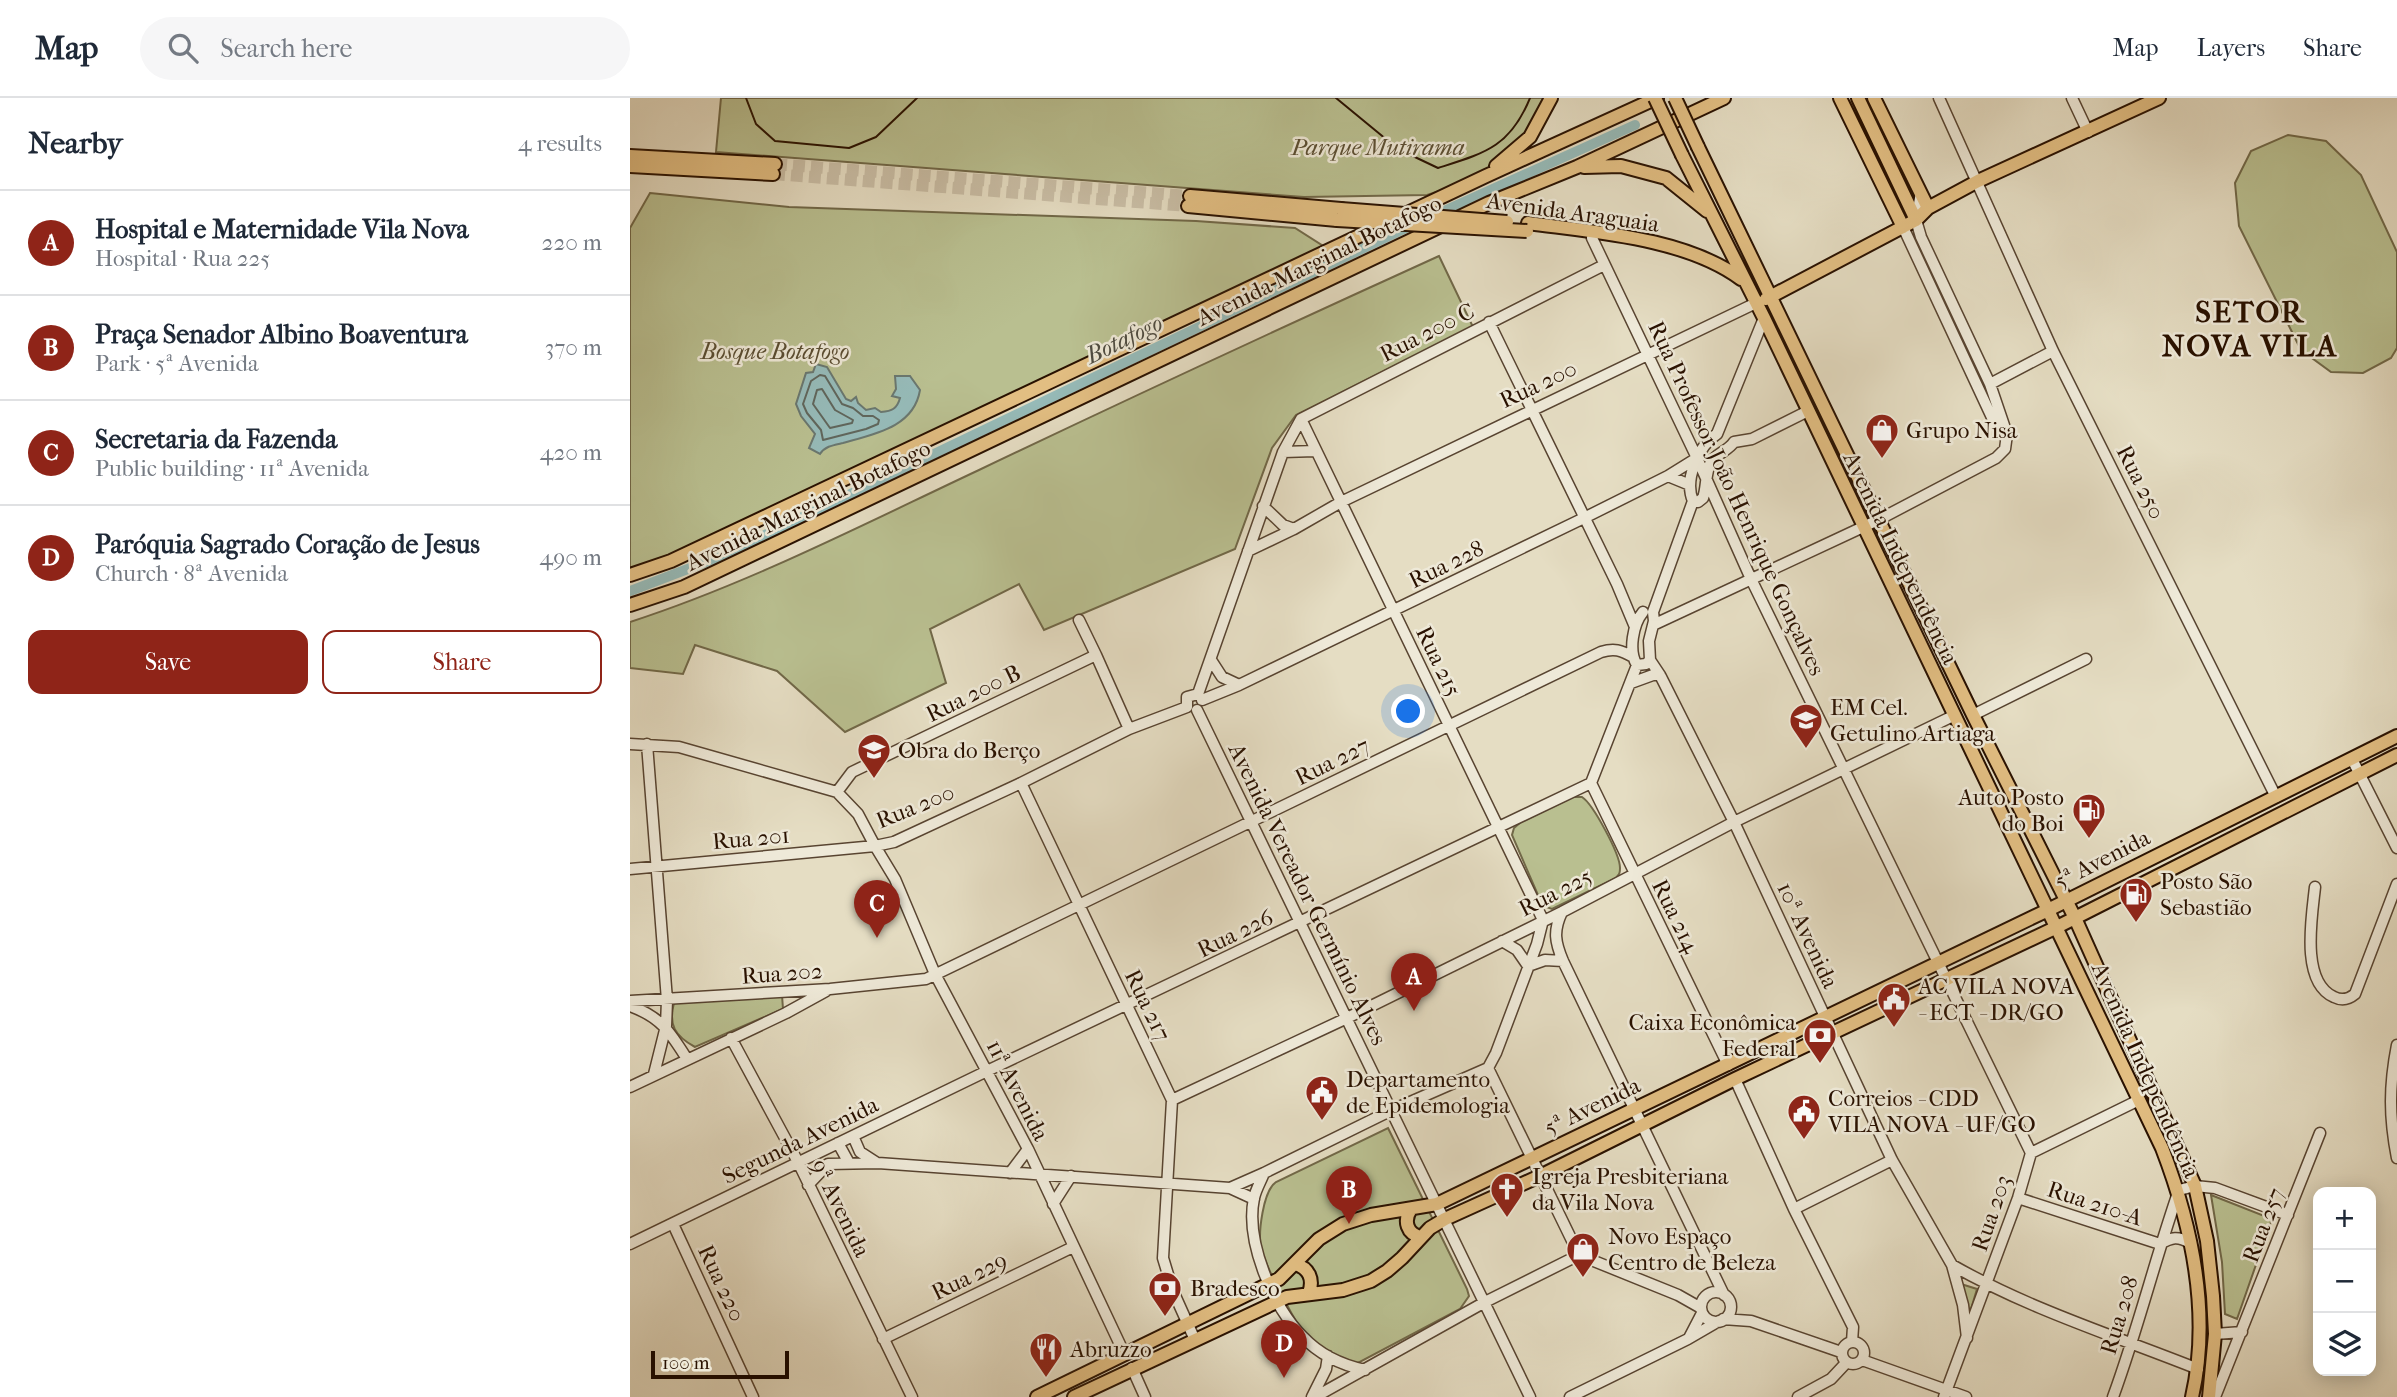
<!DOCTYPE html>
<html lang="en">
<head>
<meta charset="utf-8">
<style>
  :root { --surface:#fff; --page:#f6f6f7; --text:#1f2937; --muted:#747a83; --line:#e0e1e3; --accent:#8f2418 }
  body { margin:0; font-family:"IM FELL French Canon",serif; background:var(--page); color:var(--text) }
  .controls { position:absolute; right:21px; bottom:21px; display:grid; overflow:hidden; border-radius:14px; box-shadow:0 4px 18px #0003 }
  .controls button { width:63px; height:63px; display:grid; place-items:center; padding:0; border:0; border-bottom:2px solid var(--line); background:var(--surface); color:var(--text); font:35px sans-serif }
  .scale { position:absolute; left:21px; bottom:18px; width:138px; box-sizing:border-box; padding-left:7px; border:4px solid #291100; border-top:0; font-size:19px; line-height:24px; white-space:nowrap; color:#291100; -webkit-text-stroke:5px #eee9d8; paint-order:stroke }
  .you { position:absolute; left:779px; top:614px; width:24px; height:24px; margin:-18px; border:5px solid #fff; border-radius:50%; background:#1a73e8; box-shadow:0 0 0 10px #1a73e833 }
  .badge { display:grid; place-items:center; width:46px; height:46px; border-radius:50%; background:var(--accent); color:#fff; font-size:23px; font-weight:700 }
  .pin { position:absolute; translate:-50% -58px; filter:drop-shadow(0 2px 4px #0008) }
  .pin::after { content:''; position:absolute; top:37px; width:24px; height:21px; background:inherit; clip-path:polygon(0 0,100% 0,50% 100%) }
  .list { margin:0; padding:0; list-style:none }
  h2 { display:flex; justify-content:space-between; align-items:center; height:91px; margin:0; padding:0 28px; font-size:30px }
  h2 small { font-size:23px; font-weight:400; color:var(--muted) }
  .list li { display:grid; grid-template-columns:46px 1fr auto; gap:21px; align-items:center; box-sizing:border-box; height:105px; padding:0 28px; border-top:2px solid var(--line) }
  .list b { display:block; font-size:26px; white-space:nowrap }
  .list p { margin:0; font-size:23px; white-space:nowrap; color:var(--muted) }
  .list em { font-size:23px; font-style:normal; color:var(--muted) }
  .actions { display:flex; gap:14px; padding:21px 28px }
  .actions a { flex:1; padding:16px 0; border:2px solid var(--accent); border-radius:14px; text-align:center; font-size:24px; color:var(--accent) }
  .actions .main { background:var(--accent); color:#fff }
  .icon { flex:none; width:38px; height:38px; fill:none; stroke:currentColor; stroke-width:2; stroke-linecap:round; stroke-linejoin:round }
  .map { position:relative; flex:none; width:1767px; height:1299px; overflow:hidden }
  header { display:flex; align-items:center; gap:42px; box-sizing:border-box; height:98px; padding:0 35px; background:var(--surface); border-bottom:2px solid var(--line) }
  header strong { font-size:33px }
  nav { display:flex; gap:38px; margin-inline-start:auto; font-size:24px }
  .search { width:490px; height:63px; background:var(--page); display:flex; align-items:center; gap:18px; box-sizing:border-box; padding:0 24px; border-radius:38px; color:var(--muted); font-size:26px }
  main { display:flex }
  aside { flex:1; background:var(--surface) }
  .map>svg:first-child { display:block }
</style>
</head>
<body>
<header>
<strong>Map</strong>
<div class="search"><svg class="icon" aria-label="search" viewBox="0 0 24 24"><circle cx="10" cy="10" r="6"/><path d="M15 15l6 6"/></svg>Search here</div>
<nav><a>Map</a><a>Layers</a><a>Share</a></nav>
</header>
<main>
<aside>
<h2>Nearby<small>4 results</small></h2>
<ul class="list">
<li><span class="badge">A</span><div><b>Hospital e Maternidade Vila Nova</b><p>Hospital · Rua 225</p></div><em>220 m</em></li>
<li><span class="badge">B</span><div><b>Praça Senador Albino Boaventura</b><p>Park · 5ª Avenida</p></div><em>370 m</em></li>
<li><span class="badge">C</span><div><b>Secretaria da Fazenda</b><p>Public building · 11ª Avenida</p></div><em>420 m</em></li>
<li><span class="badge">D</span><div><b>Paróquia Sagrado Coração de Jesus</b><p>Church · 8ª Avenida</p></div><em>490 m</em></li>
</ul>
<div class="actions"><a class="main">Save</a><a>Share</a></div>
</aside>
<div class="map">
<svg width="1767" height="1299" viewBox="0 0 1767 1299">
  <rect width="100%" height="100%" fill="#e5ddc3"/>
  <filter id="stains"><feTurbulence type="fractalNoise" baseFrequency=".00286" numOctaves="4"/><feColorMatrix values="0 0 0 0 .2 0 0 0 0 .09 0 0 0 0 .02 0 0 0 .5 -.17"/></filter>
  <radialGradient id="worn" r=".72"><stop offset=".6" stop-color="#630" stop-opacity="0"/><stop offset="1" stop-color="#630" stop-opacity=".3"/></radialGradient>
  <!-- green -->
  <path fill="#b9bf90" stroke="#716848" stroke-width="2" d="M 91,0 L 916,0 L 900,39 L 856,78 L 797,97 L 674,99 L 86,54 Z
    M 1658,37 L 1696,43 L 1731,77 L 1767,154 L 1767,250 L 1761,260 L 1733,275 L 1701,274 L 1671,252 L 1609,128 L 1605,85 L 1621,53 Z
    M 20,95 L 159,109 L 566,123 L 665,130 L 701,153 L 463,271 L 56,451 L 0,472 L 0,130 Z
    M 809,158 L 843,229 L 666,317 L 642,350 L 605,451 L 414,532 L 389,486 L 300,531 L 316,585 L 215,634 L 147,573 L 65,547 L 53,576 L 0,570 L 0,524 C 120,485 234,426 349,372 C 502,299 655,228 809,158 Z
    M 943,699 L 952,699 C 963,706 990,756 990,770 C 990,776 989,776 986,780 L 922,811 L 916,809 L 911,804 L 882,737 L 884,730 L 891,724 Z
    M 152,897 L 153,911 L 65,949 C 45,938 38,927 44,905 Z
    M 758,1030 L 837,1191 L 839,1198 L 830,1211 L 726,1266 C 709,1261 688,1249 675,1236 C 665,1225 634,1165 631,1150 C 628,1135 633,1093 646,1084 Z
    M 1581,1097 L 1642,1121 L 1607,1221 L 1595,1216 L 1592,1164 Z
    M 1331,1186 L 1347,1191 L 1341,1211 L 1335,1210 Z"/>
  <!-- water -->
  <path fill="#96bbb9" stroke="#6a776f" stroke-width="2" d="M 186,266 L 197,269 L 216,301 L 221,303 L 226,299 L 228,305 L 236,312 L 245,310 L 251,314 C 262,313 267,311 270,300 L 262,298 L 266,291 L 265,278 L 280,278 L 290,292 C 284,329 245,336 213,345 C 204,347 195,348 190,356 L 179,350 L 185,336 L 171,318 L 166,306 L 176,275 L 183,274 Z"/>
  <g fill="none" stroke-linecap="round" stroke-linejoin="round">
    <!-- shore -->
    <path stroke="#60665c" stroke-width="2" d="M 190,277 L 195,278 L 212,306 L 223,310 L 233,318 L 243,318 L 249,322 L 248,326 L 236,331 L 193,342 L 191,332 L 177,315 L 173,306 L 181,283 Z
      M 192,291 L 205,312 L 223,322 L 222,325 L 200,330 L 183,306 L 187,292 Z"/>
    <!-- canal -->
    <path stroke="#96bbb9" stroke-width="10" d="M 803,118 L 1005,27
      M 0,493 L 89,459 L 782,127"/>
    <!-- major-tunnel -->
    <path stroke="#c9bea6" stroke-width="12" stroke-dasharray="12 6" stroke-linecap="butt" d="M 145,66 L 560,98
      M 143,76 L 558,108"/>
    <defs>
      <path id="minor" d="M 1309,0 L 1423,253 L 1646,699
        M 1442,0 L 1458,34
        M 1273,129 L 1365,326
        M 962,140 L 1067,360 L 1121,481 L 1401,1055
        M 859,224 L 987,486 L 1005,529
        M 1360,286 L 1423,253
        M 671,321 L 913,822
        M 1104,344 L 1122,341 L 1178,313
        M 653,354 L 685,353
        M 1038,378 L 1060,387
        M 1063,403 L 1068,404 L 1073,400 C 1077,389 1075,375 1081,364 C 1087,355 1098,353 1104,344
        M 633,408 L 653,427 L 664,431
        M 618,453 L 664,431 L 711,404 L 1126,205
        M 1013,514 C 1003,526 998,553 1007,567 L 1016,566 L 1020,562
        M 449,522 L 466,557
        M 1023,527 L 1248,422 L 1366,360 L 1375,351 L 1377,336 L 1360,286 L 1291,139 L 1286,122 L 1291,95
        M 581,562 L 592,579 L 609,587
        M 1020,562 L 1030,577 L 1104,724 L 1262,1062 L 1322,1167 L 1333,1207 L 1337,1240
        M 1020,562 L 1019,543 L 1024,523 L 1023,514 L 1063,403 C 1054,382 1068,348 1087,336 L 1134,220
        M 1001,585 L 1023,577 L 1030,577
        M 568,596 L 653,354 L 671,321 L 974,167
        M 572,602 L 609,587 L 954,420 L 1038,378 L 1067,360
        M 557,609 L 557,599 L 568,596
        M 567,612 L 900,1299
        M 1343,617 L 1456,561
        M 0,646 L 49,649 L 207,694 L 228,716 L 245,748 L 264,744 L 391,685 L 499,631 L 557,609
        M 17,646 L 37,902 L 36,928 L 24,976
        M 1722,661 L 1767,750
        M 391,685 L 542,1002 L 533,1160 L 543,1193 L 565,1242
        M 961,685 L 1098,967
        M 961,685 L 1007,567
        M 207,694 L 222,674 L 466,557 L 499,631
        M 0,771 L 245,748 L 265,781 L 305,876 L 398,1051 L 494,1255
        M 1685,789 C 1682,818 1670,884 1704,899 C 1712,903 1719,901 1725,896 L 1767,786
        M 932,814 C 923,833 925,844 933,863 L 1094,1197
        M 872,843 L 887,852 L 898,868 L 915,862 L 933,863
        M 0,903 L 200,891 L 296,881 L 971,554 C 984,550 991,552 1003,559
        M 0,908 C 31,919 40,934 57,961
        M 101,940 L 168,1064 L 282,1299
        M 1767,947 C 1759,988 1759,1019 1767,1060
        M 858,970 L 949,1157
        M 858,970 L 866,955 L 907,846 L 913,822
        M 1105,981 L 1164,1111 L 1223,1229 L 1222,1244
        M 0,989 L 156,915 L 196,893
        M 542,1002 L 717,920 L 932,814 L 1104,724 L 1323,618
        M 223,1038 L 230,1054 L 247,1065
        M 208,1045 L 219,1065
        M 380,1075 L 398,1051
        M 178,1087 L 198,1066 L 248,1065 L 600,1090 L 624,1101
        M 600,1090 L 634,1075
        M 1388,1100 L 1530,1146
        M 423,1106 L 441,1078
        M 1164,1111 L 1262,1062
        M 43,1126 L 123,1299
        M 0,1146 L 357,973 L 961,685
        M 1530,1146 C 1542,1139 1548,1138 1560,1145
        M 949,1157 L 1048,1197 L 1071,1210
        M 1322,1167 C 1399,1211 1485,1238 1568,1271
        M1071 1209a15 15 0 1 1 30 0a15 15 0 1 1-30 0Z
        M 1093,1221 L 1121,1223 L 1211,1254
        M 1585,1236 L 1612,1234
        M 1059,1240 L 1072,1215
        M 253,1241 L 443,1149
        M1212 1255a11 11 0 1 1 22 0a11 11 0 1 1-22 0Z
        M 1232,1262 L 1336,1299
        M 502,1270 L 515,1299
        M 735,1272 C 712,1267 689,1256 673,1239 C 643,1209 615,1143 624,1100 C 626,1091 631,1083 634,1075 L 762,1012 L 858,970
        M 682,1299 L 696,1271 L 698,1258
        M 685,1299 L 855,1204 L 949,1157
        M 940,1299 L 1058,1241 L 1089,1223
        M 1168,1299 L 1201,1281 L 1216,1265
        M 1314,1299 L 1388,1100 L 1401,1055 L 1509,1002
        M 1483,1299 C 1508,1231 1525,1161 1549,1092 L 1565,1088 L 1585,1090 L 1658,1117
        M 1585,1299 L 1690,1035"/>
      <path id="major" d="M 1210,0 L 1273,129
        M 1228,0 L 1286,122
        M 1244,0 L 1298,110
        M 1068,49 L 1343,617 L 1445,820 L 1565,1088 L 1577,1143 L 1583,1198 L 1585,1236 L 1579,1299
        M 1052,57 L 1134,220 L 1532,1050 C 1562,1128 1581,1216 1562,1299
        M 0,58 L 145,66
        M 0,68 L 143,76
        M 866,68 L 900,39 L 921,0
        M 954,69 L 991,68 L 1036,80 L 1077,113
        M 560,98 L 711,111
        M 558,108 L 707,122
        M 898,125 C 964,134 1056,140 1111,181
        M 1136,201 L 1286,122 L 1298,110 L 1348,83 L 1529,0
        M 0,477 L 41,463 L 856,78 L 1027,0
        M 0,507 L 54,489 L 859,105 L 947,69 L 1094,0
        M 781,1111 C 773,1123 777,1136 791,1139
        M 665,1166 C 679,1170 684,1181 679,1195
        M 407,1299 L 649,1181 L 689,1141 L 713,1126 L 741,1117 L 807,1106 L 1418,812 L 1767,638
        M 444,1299 L 657,1199 L 713,1192 L 741,1183 L 757,1173 L 772,1160 L 800,1130 L 815,1121 L 910,1078 L 1105,981 L 1427,829 L 1767,657"/>
    </defs>
    <!-- minor casing -->
    <use href="#minor" stroke="#584431" stroke-width="13"/>
    <!-- major casing -->
    <use href="#major" stroke="#291100" stroke-width="16"/>
    <!-- minor -->
    <use href="#minor" stroke="#eee9d8" stroke-width="10"/>
    <!-- major -->
    <use href="#major" stroke="#e2be82" stroke-width="12"/>
    <!-- tram -->
    <path stroke="#291100" stroke-width="2" d="M 116,0 L 126,26 L 145,43 L 219,50 L 246,39 L 287,0
      M 706,0 L 768,51 L 808,70 C 855,55 880,49 900,0"/>
    <defs>
      <path id="major-bridge" d="M 1025,0 L 1052,57
        M 1045,0 L 1068,49
        M 711,111 L 877,124
        M 707,122 L 897,133"/>
    </defs>
    <!-- major-bridge casing -->
    <use href="#major-bridge" stroke="#291100" stroke-width="16" stroke-linecap="butt"/>
    <!-- major-bridge -->
    <use href="#major-bridge" stroke="#e2be82" stroke-width="12"/>
  </g>
  <!-- icons -->
  <defs>
    <symbol id="shop-pin" viewBox="-11 -11 22 30"><path d="M0 17L-7.5 6A9.5 9.5 0 1 1 7.5 6Z" fill="#8f2418" stroke="#eee9d8"/><path d="M-5-2.5h2.3a2.7 3.5 0 0 1 5.4 0H5L5.5 6h-11ZM-1.5-2.5h3a1.5 2.3 0 0 0-3 0Z" fill="#fff"/></symbol>
    <symbol id="school-pin" viewBox="-11 -11 22 30"><path d="M0 17L-7.5 6A9.5 9.5 0 1 1 7.5 6Z" fill="#8f2418" stroke="#eee9d8"/><path d="M0-5L7-2L0 1L-7-2ZM-4 1L0 2.5L4 1V4Q0 6-4 4Z" fill="#fff"/></symbol>
    <symbol id="fuel-pin" viewBox="-11 -11 22 30"><path d="M0 17L-7.5 6A9.5 9.5 0 1 1 7.5 6Z" fill="#8f2418" stroke="#eee9d8"/><path d="M-5.5-6h7V0h2V4h1.3V-2.5L3-4.5l.8-.8L6-3V5H2.5V1h-1V6h-7ZM-4.2-4.7v3.2H.2V-4.7Z" fill="#fff"/></symbol>
    <symbol id="civic-pin" viewBox="-11 -11 22 30"><path d="M0 17L-7.5 6A9.5 9.5 0 1 1 7.5 6Z" fill="#8f2418" stroke="#eee9d8"/><path d="M-.6-6.5H3V-4.5H.6V-3L4-1V1h2V6H-6V1h2V-1L-.6-3ZM-1.2 2.5V6h2.4V2.5Z" fill="#fff"/></symbol>
    <symbol id="bank-pin" viewBox="-11 -11 22 30"><path d="M0 17L-7.5 6A9.5 9.5 0 1 1 7.5 6Z" fill="#8f2418" stroke="#eee9d8"/><path d="M-6-4H6V4H-6ZM0-2.3a2.3 2.3 0 1 0 0 4.6a2.3 2.3 0 1 0 0-4.6Z" fill="#fff"/></symbol>
    <symbol id="church-pin" viewBox="-11 -11 22 30"><path d="M0 17L-7.5 6A9.5 9.5 0 1 1 7.5 6Z" fill="#8f2418" stroke="#eee9d8"/><path d="M-1.2-6h2.4v3.5h3.3v2.4h-3.3V6h-2.4V-.1h-3.3v-2.4h3.3Z" fill="#fff"/></symbol>
    <symbol id="restaurant-pin" viewBox="-11 -11 22 30"><path d="M0 17L-7.5 6A9.5 9.5 0 1 1 7.5 6Z" fill="#8f2418" stroke="#eee9d8"/><path d="M-5-6h1v4h1v-4h1v4h1v-4h1v5L-1.5 .5V6h-2V.5L-5-1ZM5-6V6H3V1.5H1.5Q1.5-4 5-6Z" fill="#fff"/></symbol>
  </defs>
  <g fill-rule="evenodd">
    <use href="#shop-pin" x="1233" y="313" width="38" height="52"/>
    <use href="#school-pin" x="1157" y="603" width="38" height="52"/>
    <use href="#school-pin" x="225" y="633" width="38" height="52"/>
    <use href="#fuel-pin" x="1440" y="693" width="38" height="52"/>
    <use href="#fuel-pin" x="1487" y="777" width="38" height="52"/>
    <use href="#civic-pin" x="1245" y="882" width="38" height="52"/>
    <use href="#bank-pin" x="1171" y="918" width="38" height="52"/>
    <use href="#civic-pin" x="673" y="975" width="38" height="52"/>
    <use href="#civic-pin" x="1155" y="994" width="38" height="52"/>
    <use href="#church-pin" x="858" y="1072" width="38" height="52"/>
    <use href="#shop-pin" x="934" y="1132" width="38" height="52"/>
    <use href="#bank-pin" x="516" y="1171" width="38" height="52"/>
    <use href="#restaurant-pin" x="397" y="1232" width="38" height="52"/>
  </g>
  <g text-anchor="middle" stroke-width="5" stroke-linejoin="round" paint-order="stroke">
    <!-- park labels -->
    <g font-size="23" font-style="italic" fill="#5b4e32" stroke="#eee9d8">
      <text x="748" y="57">Parque Mutirama</text>
      <text x="145" y="261">Bosque Botafogo</text>
    </g>
    <!-- street labels -->
    <g font-size="23" fill="#291100" stroke="#eee9d8">
      <text transform="translate(943 114) rotate(8)" y="8">Avenida Araguaia</text>
      <text transform="translate(689 162) rotate(-26)" y="8">Avenida Marginal Botafogo</text>
      <text transform="translate(797 234) rotate(-27)" y="8">Rua 200 C</text>
      <text transform="translate(908 286) rotate(-25)" y="8">Rua 200</text>
      <text transform="translate(1511 384) rotate(63)" y="8">Rua 250</text>
      <text transform="translate(1107 400) rotate(65)" y="8">Rua Professor João Henrique Gonçalves</text>
      <text transform="translate(178 407) rotate(-26)" y="8">Avenida Marginal Botafogo</text>
      <text transform="translate(1271 460) rotate(64)" y="8">Avenida Independência</text>
      <text transform="translate(816 466) rotate(-26)" y="8">Rua 228</text>
      <text transform="translate(809 563) rotate(64)" y="8">Rua 215</text>
      <text transform="translate(343 595) rotate(-26)" y="8">Rua 200 B</text>
      <text transform="translate(702 663) rotate(-26)" y="8">Rua 227</text>
      <text transform="translate(285 708) rotate(-22)" y="8">Rua 200</text>
      <text transform="translate(121 740) rotate(-5)" y="8">Rua 201</text>
      <text transform="translate(1472 761) rotate(-27)" y="8">5ª Avenida</text>
      <text transform="translate(925 794) rotate(-27)" y="8">Rua 225</text>
      <text transform="translate(678 796) rotate(64)" y="8">Avenida Vereador Germínio Alves</text>
      <text transform="translate(1046 818) rotate(64)" y="8">Rua 214</text>
      <text transform="translate(605 835) rotate(-26)" y="8">Rua 226</text>
      <text transform="translate(1178 837) rotate(65)" y="8">10ª Avenida</text>
      <text transform="translate(152 875) rotate(-4)" y="8">Rua 202</text>
      <text transform="translate(518 907) rotate(64)" y="8">Rua 217</text>
      <text transform="translate(1516 972) rotate(66)" y="8">Avenida Independência</text>
      <text transform="translate(388 992) rotate(63)" y="8">11ª Avenida</text>
      <text transform="translate(962 1008) rotate(-26)" y="8">5ª Avenida</text>
      <text transform="translate(170 1042) rotate(-26)" y="8">Segunda Avenida</text>
      <text transform="translate(1465 1105) rotate(18)" y="8">Rua 210-A</text>
      <text transform="translate(211 1110) rotate(64)" y="8">9ª Avenida</text>
      <text transform="translate(1361 1115) rotate(-71)" y="8">Rua 203</text>
      <text transform="translate(1633 1127) rotate(-69)" y="8">Rua 257</text>
      <text transform="translate(339 1178) rotate(-26)" y="8">Rua 229</text>
      <text transform="translate(92 1185) rotate(65)" y="8">Rua 220</text>
      <text transform="translate(1489 1217) rotate(-73)" y="8">Rua 208</text>
    </g>
    <!-- poi labels -->
    <g font-size="23" fill="#291100" stroke="#eee9d8" text-anchor="start">
      <text x="1276" y="340">Grupo Nisa</text>
      <text x="1200" y="617">EM Cel.<tspan x="1200" dy="26">Getulino Artiaga</tspan></text>
      <text x="268" y="660">Obra do Berço</text>
      <text x="1434" y="707" text-anchor="end">Auto Posto<tspan x="1434" dy="26">do Boi</tspan></text>
      <text x="1530" y="791">Posto São<tspan x="1530" dy="26">Sebastião</tspan></text>
      <text x="1288" y="896">AC VILA NOVA<tspan x="1288" dy="26">- ECT - DR/GO</tspan></text>
      <text x="1166" y="932" text-anchor="end">Caixa Econômica<tspan x="1166" dy="26">Federal</tspan></text>
      <text x="716" y="989">Departamento<tspan x="716" dy="26">de Epidemologia</tspan></text>
      <text x="1198" y="1008">Correios - CDD<tspan x="1198" dy="26">VILA NOVA - UF/GO</tspan></text>
      <text x="902" y="1086">Igreja Presbiteriana<tspan x="902" dy="26">da Vila Nova</tspan></text>
      <text x="978" y="1146">Novo Espaço<tspan x="978" dy="26">Centro de Beleza</tspan></text>
      <text x="560" y="1198">Bradesco</text>
      <text x="440" y="1259">Abruzzo</text>
    </g>
    <!-- water labels -->
    <g font-size="24" font-style="italic" fill="#4f4c41" stroke="#eee9d8">
      <text transform="translate(494 241) rotate(-26)" y="8">Botafogo</text>
    </g>
    <!-- district labels -->
    <g font-size="30" font-weight="bold" letter-spacing="2" fill="#291100" stroke="#eee9d8">
      <text x="1620" y="224">SETOR<tspan x="1620" dy="34">NOVA VILA</tspan></text>
    </g>
  </g>
  <rect width="100%" height="100%" filter="url(#stains)"/>
  <rect width="100%" height="100%" fill="url(#worn)"/>
</svg>
<div class="controls">
<button>+</button>
<button>−</button>
<button><svg class="icon" aria-label="layers" viewBox="0 0 24 24"><path d="M12 4l9 5-9 5-9-5zM3 14l9 5 9-5"/></svg></button>
</div>
<div class="scale">100 m</div>
<div class="you"></div>
<div class="pin badge" style="left:784px;top:913px">A</div>
<div class="pin badge" style="left:719px;top:1126px">B</div>
<div class="pin badge" style="left:247px;top:840px">C</div>
<div class="pin badge" style="left:654px;top:1280px">D</div>
</div>
</main>
</body>
</html>
